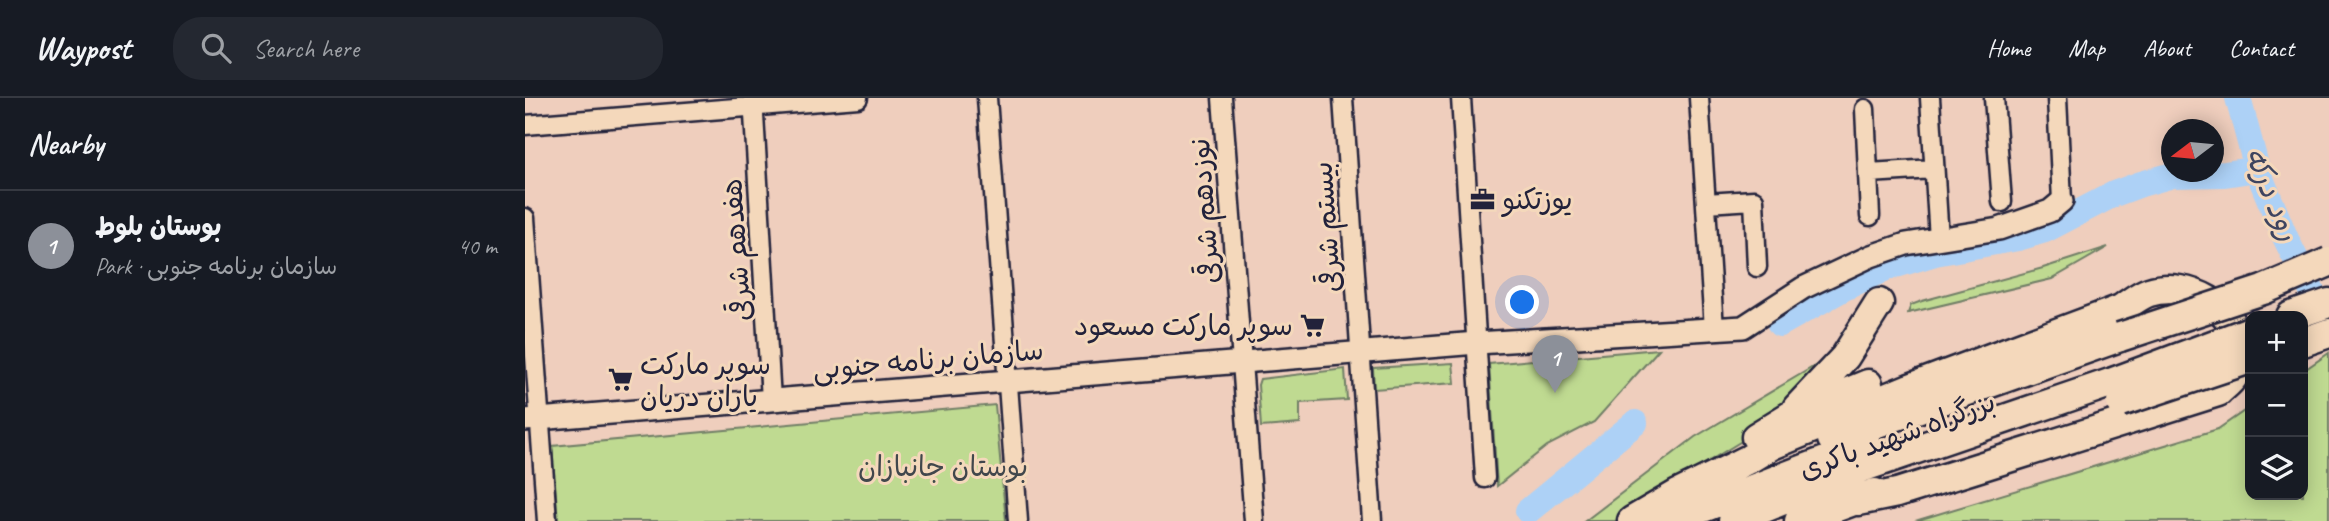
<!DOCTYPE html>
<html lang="en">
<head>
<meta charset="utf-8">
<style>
  :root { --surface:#171b24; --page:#242831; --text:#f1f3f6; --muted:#9ea1a6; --line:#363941; --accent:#8c9099 }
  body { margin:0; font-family:Caveat,"Playpen Sans Arabic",sans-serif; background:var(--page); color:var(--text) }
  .controls { position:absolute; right:21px; bottom:21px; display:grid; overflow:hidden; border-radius:14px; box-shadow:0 4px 18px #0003 }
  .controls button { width:63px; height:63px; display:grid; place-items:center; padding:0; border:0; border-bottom:2px solid var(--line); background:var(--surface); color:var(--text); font:35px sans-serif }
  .compass { position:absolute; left:1636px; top:21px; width:63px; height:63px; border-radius:50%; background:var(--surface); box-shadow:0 4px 18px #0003; rotate:254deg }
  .you { position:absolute; left:998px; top:205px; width:24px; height:24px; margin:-18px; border:5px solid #fff; border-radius:50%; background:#1a73e8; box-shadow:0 0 0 10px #1a73e833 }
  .badge { display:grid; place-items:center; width:46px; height:46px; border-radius:50%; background:var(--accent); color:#fff; font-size:23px; font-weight:700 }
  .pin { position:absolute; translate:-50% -58px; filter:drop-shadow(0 2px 4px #0008) }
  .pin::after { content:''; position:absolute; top:37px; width:24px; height:21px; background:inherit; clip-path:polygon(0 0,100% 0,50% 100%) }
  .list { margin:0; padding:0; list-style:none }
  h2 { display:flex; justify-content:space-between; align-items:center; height:91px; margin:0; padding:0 28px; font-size:30px }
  h2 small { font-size:23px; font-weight:400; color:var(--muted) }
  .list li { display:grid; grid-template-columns:46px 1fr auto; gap:21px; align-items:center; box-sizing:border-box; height:112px; padding:0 28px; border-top:2px solid var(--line) }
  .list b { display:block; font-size:26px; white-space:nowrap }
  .list p { margin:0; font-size:23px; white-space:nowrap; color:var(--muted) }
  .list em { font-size:23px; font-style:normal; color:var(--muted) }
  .icon { flex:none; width:38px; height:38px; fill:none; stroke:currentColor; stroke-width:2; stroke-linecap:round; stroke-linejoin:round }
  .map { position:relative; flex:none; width:1804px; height:423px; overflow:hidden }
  header { display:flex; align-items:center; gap:42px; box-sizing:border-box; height:98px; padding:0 35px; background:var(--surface); border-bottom:2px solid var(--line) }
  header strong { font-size:33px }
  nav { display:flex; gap:38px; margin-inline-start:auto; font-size:24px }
  .search { width:490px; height:63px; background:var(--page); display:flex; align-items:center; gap:18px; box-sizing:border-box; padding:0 24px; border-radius:28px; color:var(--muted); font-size:26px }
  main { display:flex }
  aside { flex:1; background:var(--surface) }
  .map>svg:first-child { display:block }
</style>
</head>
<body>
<header>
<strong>Waypost</strong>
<div class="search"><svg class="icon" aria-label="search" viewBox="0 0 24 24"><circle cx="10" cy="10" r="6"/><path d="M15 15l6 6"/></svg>Search here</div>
<nav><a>Home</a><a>Map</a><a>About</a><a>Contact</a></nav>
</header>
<main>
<aside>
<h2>Nearby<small></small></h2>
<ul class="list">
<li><span class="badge">1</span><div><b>بوستان بلوط</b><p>Park · سازمان برنامه جنوبی</p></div><em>40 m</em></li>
</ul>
</aside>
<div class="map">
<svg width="1804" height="423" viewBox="0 0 1804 423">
  <rect width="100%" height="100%" fill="#efcebd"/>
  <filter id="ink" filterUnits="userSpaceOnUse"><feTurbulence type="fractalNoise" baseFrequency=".0143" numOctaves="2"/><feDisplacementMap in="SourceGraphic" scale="14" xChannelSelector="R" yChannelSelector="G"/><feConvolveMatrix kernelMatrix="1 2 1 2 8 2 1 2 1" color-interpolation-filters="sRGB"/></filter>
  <g filter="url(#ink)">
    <!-- green -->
    <path fill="#bfda91" stroke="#707e66" stroke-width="2" d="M 1583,149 L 1527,181 L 1383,215 L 1386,207 L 1397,203 L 1518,170 Z
      M 1134,251 L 1069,324 L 1022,348 L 972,388 L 964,266 Z
      M 1804,255 L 1804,423 L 1390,423 L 1693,331 L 1725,309 L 1725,397 L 1778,397 L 1778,273 Z
      M 1303,260 L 1264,314 L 1184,363 L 1147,393 L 1092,423 L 1060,423 L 1170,339 Z
      M 928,265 L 930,285 L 849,291 L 848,270 Z
      M 820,271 L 822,302 L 775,305 L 775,326 L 736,329 L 733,287 L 735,281 Z
      M 470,307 L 481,423 L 33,423 L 27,348 Z"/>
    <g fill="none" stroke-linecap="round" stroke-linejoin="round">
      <!-- river -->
      <path stroke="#add1f6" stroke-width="26" d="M 1713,0 L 1732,71 L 1761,141 L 1804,228
        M 1255,226 L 1319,190 L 1361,170 L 1410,155 L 1493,140 L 1520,132 L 1589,96 L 1616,86 L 1648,77 L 1700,76 L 1732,71
        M 1003,413 L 1110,325"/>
      <defs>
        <path id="minor" d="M 228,0 L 246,302
          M 462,0 L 493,423
          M 697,0 L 729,423
          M 818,0 L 847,423
          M 936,0 L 960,380
          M 1174,0 L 1189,231
          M 1405,0 L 1414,141
          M 1469,0 L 1477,104
          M 1532,0 L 1537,103
          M 1340,11 L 1345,118
          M 0,27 L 333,0
          M 1344,75 L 1409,71
          M 1181,105 L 1229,102 L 1232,169
          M 0,120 L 22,423"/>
        <path id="tertiary" d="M 0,322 L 952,245 L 1218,229 L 1278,190 L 1346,158 L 1381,146 L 1474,131 L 1525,113 L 1537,103"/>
        <path id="trunk" d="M 1766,218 L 1804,205
          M 1778,244 L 1804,235
          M 1272,310 L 1320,259 L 1354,205
          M 1231,339 L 1265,318 L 1343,286
          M 1307,341 L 1595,239
          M 1153,396 L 1224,361 L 1247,347 L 1385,290 L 1596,211 C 1604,206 1614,197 1624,194 C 1662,182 1715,209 1714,253 C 1713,262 1713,271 1708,279 C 1705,284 1698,289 1693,294 L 1372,395 L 1333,403
          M 1107,423 L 1153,396 L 1170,389
          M 1144,423 L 1342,347
          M 1208,423 L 1336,370 L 1588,284
          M 1274,423 L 1350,395"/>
      </defs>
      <!-- minor casing -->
      <use href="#minor" stroke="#22223b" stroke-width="23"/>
      <!-- tertiary casing -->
      <use href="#tertiary" stroke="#22223b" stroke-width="26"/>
      <!-- trunk casing -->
      <use href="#trunk" stroke="#22223b" stroke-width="33"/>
      <!-- minor -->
      <use href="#minor" stroke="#f4d8bb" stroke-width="18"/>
      <!-- tertiary -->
      <use href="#tertiary" stroke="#f4d8bb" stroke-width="21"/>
      <!-- trunk -->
      <use href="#trunk" stroke="#f4d8bb" stroke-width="28"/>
      <defs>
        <path id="trunk-bridge" d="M 1595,239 L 1738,192 L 1804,164
          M 1588,284 L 1725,233
          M 1596,304 L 1725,261"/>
      </defs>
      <!-- trunk-bridge casing -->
      <use href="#trunk-bridge" stroke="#22223b" stroke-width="33" stroke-linecap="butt"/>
      <!-- trunk-bridge -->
      <use href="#trunk-bridge" stroke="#f4d8bb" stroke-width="28"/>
    </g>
  </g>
  <!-- icons -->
  <defs>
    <symbol id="office-bare" viewBox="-9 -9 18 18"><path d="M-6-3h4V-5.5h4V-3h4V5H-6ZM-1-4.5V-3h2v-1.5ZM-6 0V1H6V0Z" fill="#22223b" stroke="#f4d8bb" stroke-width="2.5" paint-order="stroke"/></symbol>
    <symbol id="supermarket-bare" viewBox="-9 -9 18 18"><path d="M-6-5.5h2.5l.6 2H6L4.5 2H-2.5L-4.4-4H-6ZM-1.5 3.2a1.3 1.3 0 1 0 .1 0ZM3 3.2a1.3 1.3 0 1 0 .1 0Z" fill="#22223b" stroke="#f4d8bb" stroke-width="2.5" paint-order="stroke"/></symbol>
  </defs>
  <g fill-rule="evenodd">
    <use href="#office-bare" x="940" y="84" width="35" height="35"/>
    <use href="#supermarket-bare" x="770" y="210" width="35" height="35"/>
    <use href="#supermarket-bare" x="78" y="264" width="35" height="35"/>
  </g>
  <g text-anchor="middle" stroke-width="6" stroke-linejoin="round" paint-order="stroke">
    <!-- poi labels -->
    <g font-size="28" fill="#22223b" stroke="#f4d8bb" text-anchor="start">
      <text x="977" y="111">یوزتکنو</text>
      <text x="768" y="237" text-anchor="end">سوپر مارکت مسعود</text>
      <text x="115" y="276">سوپر مارکت<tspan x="115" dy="32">یاران دریان</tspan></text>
    </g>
    <!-- street labels -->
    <g font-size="28" fill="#22223b" stroke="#f4d8bb">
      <text transform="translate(679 113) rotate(-94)" y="10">نوزدهم شرقی</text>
      <text transform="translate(801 129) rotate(-94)" y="10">بیستم شرقی</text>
      <text transform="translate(211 152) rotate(-94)" y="10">هفدهم شرقی</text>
      <text transform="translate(403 261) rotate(-5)" y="10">سازمان برنامه جنوبی</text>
      <text transform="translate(1372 337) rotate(-20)" y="10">بزرگراه شهید باکری</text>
    </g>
    <!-- park labels -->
    <g font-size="28" fill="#41474c" stroke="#f4d8bb">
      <text x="418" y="378">بوستان جانبازان</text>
    </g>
    <!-- water labels -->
    <g font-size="30" font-style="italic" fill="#3e4560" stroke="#f4d8bb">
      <text transform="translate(1747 96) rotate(68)" y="10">رود درکه</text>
    </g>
  </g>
</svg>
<div class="controls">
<button>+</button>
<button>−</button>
<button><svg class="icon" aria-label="layers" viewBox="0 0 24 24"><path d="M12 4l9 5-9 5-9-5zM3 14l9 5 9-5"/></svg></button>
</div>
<svg class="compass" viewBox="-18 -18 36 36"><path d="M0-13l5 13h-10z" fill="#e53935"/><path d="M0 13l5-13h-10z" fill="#9ea1a6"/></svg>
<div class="you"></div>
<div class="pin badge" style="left:1030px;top:295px">1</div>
</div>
</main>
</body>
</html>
